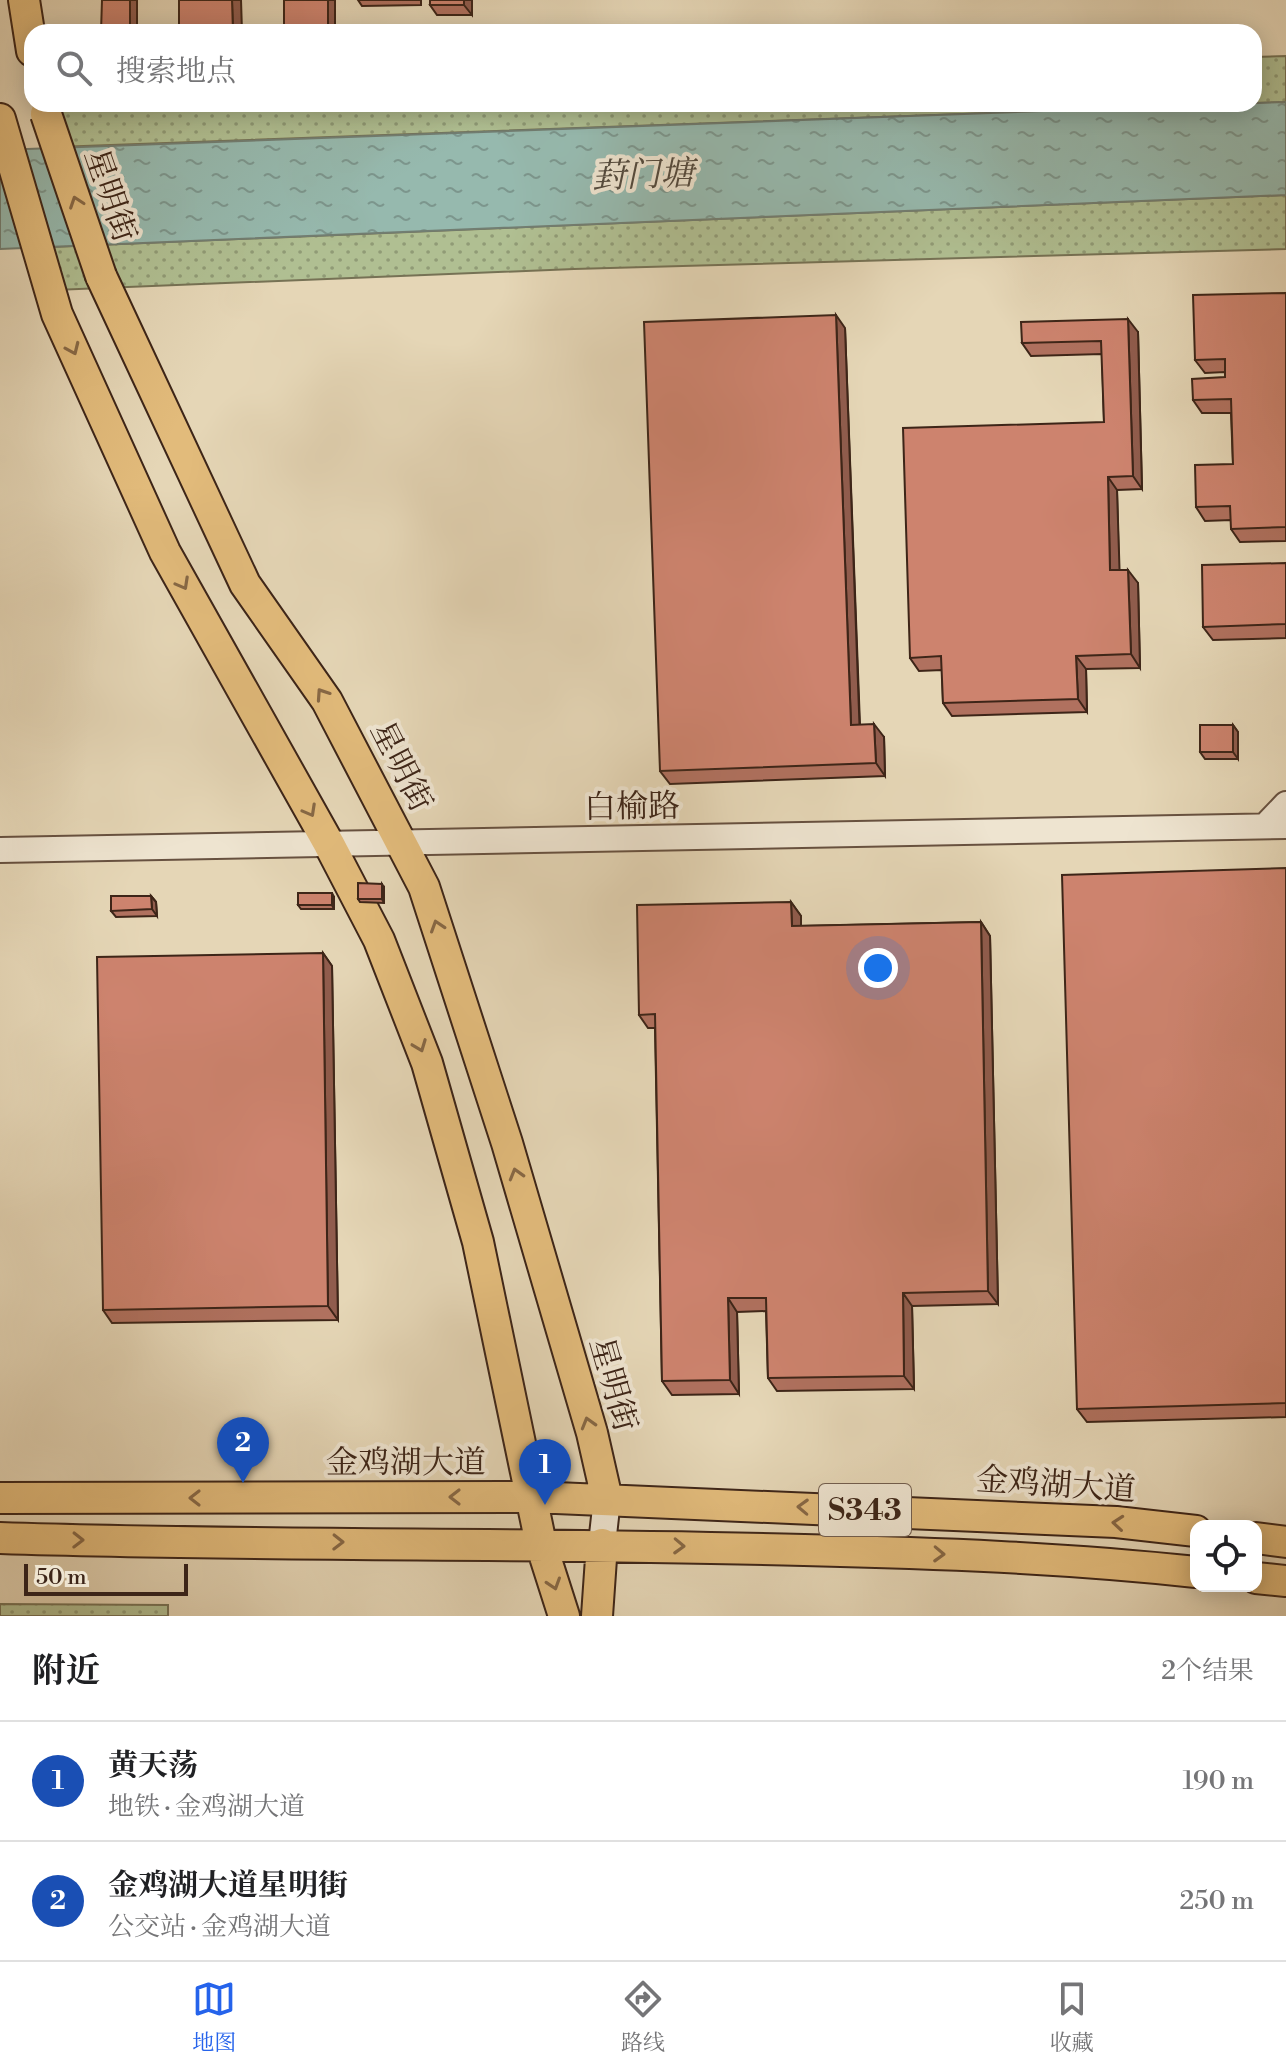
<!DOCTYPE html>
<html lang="zh">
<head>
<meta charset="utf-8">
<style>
  :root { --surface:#fff; --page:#f6f6f6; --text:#202124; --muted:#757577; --line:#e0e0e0; --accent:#2563eb }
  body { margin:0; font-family:"Libre Bodoni","Noto Serif SC",serif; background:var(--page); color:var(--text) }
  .controls { position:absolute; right:24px; bottom:24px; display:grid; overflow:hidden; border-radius:16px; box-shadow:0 4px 20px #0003 }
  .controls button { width:72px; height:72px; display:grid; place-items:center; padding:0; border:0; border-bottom:2px solid var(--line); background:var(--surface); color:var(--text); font:40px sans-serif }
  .scale { position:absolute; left:24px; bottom:20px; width:164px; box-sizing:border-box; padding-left:8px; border:4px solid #3d2518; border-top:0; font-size:22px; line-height:28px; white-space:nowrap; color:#3d2518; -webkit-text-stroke:6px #eee4d0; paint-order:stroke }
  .you { position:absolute; left:878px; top:968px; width:28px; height:28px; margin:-20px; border:6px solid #fff; border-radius:50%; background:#1a73e8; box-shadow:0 0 0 12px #1a73e833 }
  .badge { display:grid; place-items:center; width:52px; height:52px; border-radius:50%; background:var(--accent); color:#fff; font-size:26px; font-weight:700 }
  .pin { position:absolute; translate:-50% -66px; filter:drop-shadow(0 2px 4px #0008) }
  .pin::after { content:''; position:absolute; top:42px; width:28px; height:24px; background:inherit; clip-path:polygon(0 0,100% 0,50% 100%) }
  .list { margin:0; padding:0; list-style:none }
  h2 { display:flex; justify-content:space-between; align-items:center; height:104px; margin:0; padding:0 32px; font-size:34px }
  h2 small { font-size:26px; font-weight:400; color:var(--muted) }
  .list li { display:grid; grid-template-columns:52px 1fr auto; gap:24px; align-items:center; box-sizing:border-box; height:120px; padding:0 32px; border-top:2px solid var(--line) }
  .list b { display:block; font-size:30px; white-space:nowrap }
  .list p { margin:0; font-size:26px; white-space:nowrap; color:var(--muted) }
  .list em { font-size:26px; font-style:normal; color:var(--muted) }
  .icon { flex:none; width:44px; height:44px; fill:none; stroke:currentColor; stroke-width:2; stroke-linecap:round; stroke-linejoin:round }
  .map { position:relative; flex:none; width:1286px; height:1616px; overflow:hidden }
  .search { position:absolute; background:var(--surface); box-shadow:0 4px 20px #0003; left:24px; right:24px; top:24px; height:88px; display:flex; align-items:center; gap:20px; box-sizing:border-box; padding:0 28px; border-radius:24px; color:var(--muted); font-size:30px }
  .sheet { height:344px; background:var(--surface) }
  nav { display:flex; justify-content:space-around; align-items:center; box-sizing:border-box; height:112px; border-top:2px solid var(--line); background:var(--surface); font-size:22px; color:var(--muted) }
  nav a { display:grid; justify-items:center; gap:4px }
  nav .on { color:var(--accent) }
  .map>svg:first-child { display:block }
</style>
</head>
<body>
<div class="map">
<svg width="1286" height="1616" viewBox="0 0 1286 1616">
  <defs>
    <pattern id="grass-dots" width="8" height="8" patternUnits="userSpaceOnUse" patternTransform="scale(2)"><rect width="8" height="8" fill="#b0bf92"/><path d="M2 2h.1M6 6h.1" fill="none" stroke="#909b76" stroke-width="1.8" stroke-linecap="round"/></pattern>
    <pattern id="water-ripples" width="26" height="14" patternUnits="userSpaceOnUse" patternTransform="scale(2)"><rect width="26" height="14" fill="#96b9ae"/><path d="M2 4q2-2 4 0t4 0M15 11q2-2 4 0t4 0" fill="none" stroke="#7c968d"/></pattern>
  </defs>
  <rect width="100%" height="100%" fill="#e5d6b6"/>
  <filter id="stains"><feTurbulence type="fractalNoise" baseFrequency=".0025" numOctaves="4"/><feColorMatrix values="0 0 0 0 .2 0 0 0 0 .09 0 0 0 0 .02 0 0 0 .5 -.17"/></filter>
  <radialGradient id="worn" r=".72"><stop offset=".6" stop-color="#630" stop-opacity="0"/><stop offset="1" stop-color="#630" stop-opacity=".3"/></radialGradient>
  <!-- grass -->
  <path fill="url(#grass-dots)" stroke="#767255" stroke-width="2" d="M 1286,56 L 1286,102 L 1254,103 L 1254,57 Z
    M 55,104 L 1238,104 L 56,147 Z
    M 1286,195 L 1286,249 L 574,269 L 55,290 L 51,247 Z
    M 0,1604 L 168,1605 L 168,1616 L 0,1616 Z"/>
  <!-- water -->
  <path fill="url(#water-ripples)" stroke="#727e72" stroke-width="2" d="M 1286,102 L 1286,195 L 0,249 L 0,150 Z"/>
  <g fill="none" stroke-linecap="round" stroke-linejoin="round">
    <defs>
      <path id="tertiary" d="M 1265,826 L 1286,804
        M 0,850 L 1286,826"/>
      <path id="secondary" d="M 602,1544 L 607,1499"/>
      <path id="primary" d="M 24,0 L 32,51
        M 0,119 L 57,314 L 165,552 L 329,844 L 379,940 L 427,1063 L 478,1242 L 541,1544 L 564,1616
        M 101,276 L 245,584 L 327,701 L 424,887 L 507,1143 L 592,1433 L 607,1499
        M 0,1498 L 533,1497 L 1116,1522 L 1196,1531
        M 0,1538 C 268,1547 536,1542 804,1550 C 935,1553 1066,1558 1196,1572
        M 1256,1538 L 1286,1542
        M 1256,1578 L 1286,1581
        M 597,1616 L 602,1544"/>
    </defs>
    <!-- tertiary casing -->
    <use href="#tertiary" stroke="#675140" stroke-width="28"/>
    <!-- secondary casing -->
    <use href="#secondary" stroke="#3d2518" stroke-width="30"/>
    <!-- primary casing -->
    <use href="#primary" stroke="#3d2518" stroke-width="34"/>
    <!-- tertiary -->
    <use href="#tertiary" stroke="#eee4d0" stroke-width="24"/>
    <!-- secondary -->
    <use href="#secondary" stroke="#eee4d0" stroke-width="26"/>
    <!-- primary -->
    <use href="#primary" stroke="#e2bb7b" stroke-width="30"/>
    <defs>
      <path id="primary-bridge" d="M 46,114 L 101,276"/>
    </defs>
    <!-- primary-bridge casing -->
    <use href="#primary-bridge" stroke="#3d2518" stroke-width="34" stroke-linecap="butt"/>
    <!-- primary-bridge -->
    <use href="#primary-bridge" stroke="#e2bb7b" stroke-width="30"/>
  </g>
  <!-- wall -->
  <path fill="#b0715f" stroke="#3d2518" stroke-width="2" d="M 358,0 L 421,0 L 421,5 L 362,6 Z
    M 472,0 L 472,15 L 437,15 L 430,5 Z
    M 1286,293 L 1286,541 L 1240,542 L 1231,529 L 1231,520 L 1205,521 L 1196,507 L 1233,464 L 1231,413 L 1202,413 L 1193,400 L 1225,377 L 1225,372 L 1205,373 L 1195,360 Z
    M 845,328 L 860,725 L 884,737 L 885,776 L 670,784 L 660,771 Z
    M 1138,332 L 1142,489 L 1117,490 L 1119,570 L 1138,583 L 1140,668 L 1086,669 L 1087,712 L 952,716 L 943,703 L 942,670 L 919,671 L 910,658 L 1104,422 L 1102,354 L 1031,356 L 1022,343 Z
    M 1286,563 L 1286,638 L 1213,640 L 1203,627 Z
    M 1233,725 L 1238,732 L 1238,759 L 1205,759 L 1200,752 Z
    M 1286,868 L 1286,1417 L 1087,1422 L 1077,1409 Z
    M 384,887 L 384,903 L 360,902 L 358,899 Z
    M 151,896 L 156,902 L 157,916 L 116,917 L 111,911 Z
    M 334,897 L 334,909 L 301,909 L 298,905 Z
    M 791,902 L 801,916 L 801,926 L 981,922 L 990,936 L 998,1304 L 912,1306 L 914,1389 L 777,1391 L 768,1378 L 766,1311 L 737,1312 L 739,1394 L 672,1395 L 662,1381 L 655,1028 L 648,1028 L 639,1015 Z
    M 323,953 L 332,966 L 338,1320 L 112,1323 L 103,1310 Z"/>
  <!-- shaded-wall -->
  <path fill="#905c4d" stroke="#3d2518" stroke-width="2" d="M 130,0 L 137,0 L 137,32 L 130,32 Z
    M 232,0 L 241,0 L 242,32 L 233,32 Z
    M 328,0 L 335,0 L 335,32 L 328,32 Z
    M 464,0 L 472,0 L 472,15 L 464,5 Z
    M 836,315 L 845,328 L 860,738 L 851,725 Z
    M 1128,319 L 1138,332 L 1142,489 L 1133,476 Z
    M 1108,477 L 1117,490 L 1120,584 L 1110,570 Z
    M 1128,570 L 1138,583 L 1140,668 L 1131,654 Z
    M 1076,656 L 1086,669 L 1087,712 L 1078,699 Z
    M 874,724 L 884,737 L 885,776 L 876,763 Z
    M 1233,725 L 1238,732 L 1238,759 L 1233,752 Z
    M 382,884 L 384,887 L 384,903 L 382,899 Z
    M 332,893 L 334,897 L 334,909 L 332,905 Z
    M 151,896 L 156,902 L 157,916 L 152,909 Z
    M 791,902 L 801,916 L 801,939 L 792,926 Z
    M 981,922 L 990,936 L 998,1304 L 988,1291 Z
    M 323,953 L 332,966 L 338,1320 L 328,1306 Z
    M 903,1293 L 912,1306 L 914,1389 L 904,1376 Z
    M 728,1298 L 737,1312 L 739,1394 L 730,1380 Z"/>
  <!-- building -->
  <path fill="#cd836e" stroke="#3d2518" stroke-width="2" d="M 102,0 L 130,0 L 130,32 L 101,32 Z
    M 179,0 L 232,0 L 233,32 L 179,32 Z
    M 284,0 L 328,0 L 328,32 L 284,32 Z
    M 430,0 L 464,0 L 464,5 L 430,5 Z
    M 1286,293 L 1286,527 L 1231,529 L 1230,506 L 1196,507 L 1195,465 L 1233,464 L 1231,399 L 1193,400 L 1192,379 L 1225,377 L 1225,359 L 1195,360 L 1193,295 Z
    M 836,315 L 851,725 L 874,724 L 876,763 L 660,771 L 644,322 Z
    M 1128,319 L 1133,476 L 1108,477 L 1110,570 L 1128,570 L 1131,654 L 1076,656 L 1078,699 L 943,703 L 941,656 L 910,658 L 903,428 L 1104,422 L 1101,341 L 1022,343 L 1021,322 Z
    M 1286,563 L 1286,624 L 1203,627 L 1202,565 Z
    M 1200,725 L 1233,725 L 1233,752 L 1200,752 Z
    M 1286,868 L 1286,1403 L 1077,1409 L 1062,875 Z
    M 358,883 L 382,884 L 382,899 L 358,899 Z
    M 298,893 L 332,893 L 332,905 L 298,905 Z
    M 111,896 L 151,896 L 152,909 L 111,911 Z
    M 791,902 L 792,926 L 981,922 L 988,1291 L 903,1293 L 904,1376 L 768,1378 L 766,1298 L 728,1298 L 730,1380 L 662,1381 L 655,1014 L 639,1015 L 637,905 Z
    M 323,953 L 328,1306 L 103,1310 L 97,957 Z"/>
  <!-- one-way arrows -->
  <defs><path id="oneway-chevron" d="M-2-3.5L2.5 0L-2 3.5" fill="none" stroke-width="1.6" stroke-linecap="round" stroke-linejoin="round" transform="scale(2)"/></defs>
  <g stroke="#876845">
    <use href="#oneway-chevron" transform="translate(76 202) rotate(-109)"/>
    <use href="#oneway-chevron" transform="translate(73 349) rotate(66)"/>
    <use href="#oneway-chevron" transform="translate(183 584) rotate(61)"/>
    <use href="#oneway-chevron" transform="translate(322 694) rotate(-124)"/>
    <use href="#oneway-chevron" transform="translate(310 811) rotate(61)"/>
    <use href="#oneway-chevron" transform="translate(437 926) rotate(-108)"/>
    <use href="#oneway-chevron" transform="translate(420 1046) rotate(69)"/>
    <use href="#oneway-chevron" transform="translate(516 1174) rotate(-106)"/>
    <use href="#oneway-chevron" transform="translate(588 1423) rotate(-106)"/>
    <use href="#oneway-chevron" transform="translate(455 1497) rotate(180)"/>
    <use href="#oneway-chevron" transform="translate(195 1498) rotate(180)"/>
    <use href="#oneway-chevron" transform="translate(803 1507) rotate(-178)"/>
    <use href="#oneway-chevron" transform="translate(1118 1523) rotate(-175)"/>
    <use href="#oneway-chevron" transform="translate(78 1540) rotate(1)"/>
    <use href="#oneway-chevron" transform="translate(338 1542) rotate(1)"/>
    <use href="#oneway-chevron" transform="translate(679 1546) rotate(2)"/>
    <use href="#oneway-chevron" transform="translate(939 1554) rotate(2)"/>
    <use href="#oneway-chevron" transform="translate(554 1584) rotate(72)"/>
  </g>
  <g text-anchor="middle" stroke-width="8" stroke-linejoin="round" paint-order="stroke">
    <!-- shield labels -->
    <rect fill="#eee4d0" stroke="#725e4f" stroke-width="2" x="819" y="1484" width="92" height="52" rx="6"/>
    <g font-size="30" font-weight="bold" fill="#3d2518">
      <text x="865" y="1520">S343</text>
    </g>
    <!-- street labels -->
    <g font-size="32" fill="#3d2518" stroke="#eee4d0">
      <text transform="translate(111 195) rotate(71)" y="11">星明街</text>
      <text transform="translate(402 766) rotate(63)" y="11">星明街</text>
      <text transform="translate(632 806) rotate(-1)" y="11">白榆路</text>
      <text transform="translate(614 1384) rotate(74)" y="11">星明街</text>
      <text x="406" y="1473">金鸡湖大道</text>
      <text transform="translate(1056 1484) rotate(4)" y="11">金鸡湖大道</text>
    </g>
    <!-- water labels -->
    <g font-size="34" font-style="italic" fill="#534a3e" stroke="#eee4d0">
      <text transform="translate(643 174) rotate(-2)" y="12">葑门塘</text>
    </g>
  </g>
  <rect width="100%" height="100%" filter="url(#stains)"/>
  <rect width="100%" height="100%" fill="url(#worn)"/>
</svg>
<div class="controls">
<button><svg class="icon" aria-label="locate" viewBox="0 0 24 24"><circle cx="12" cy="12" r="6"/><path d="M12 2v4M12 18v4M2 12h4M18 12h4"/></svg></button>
</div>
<div class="scale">50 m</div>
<div class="you"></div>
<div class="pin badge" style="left:545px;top:1505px;background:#1a4fb4">1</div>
<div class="pin badge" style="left:243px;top:1483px;background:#1a4fb4">2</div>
<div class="search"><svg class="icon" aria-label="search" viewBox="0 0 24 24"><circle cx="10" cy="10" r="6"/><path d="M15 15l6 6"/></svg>搜索地点</div>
</div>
<section class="sheet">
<h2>附近<small>2个结果</small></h2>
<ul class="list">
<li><span class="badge" style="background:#1a4fb4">1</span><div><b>黄天荡</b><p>地铁 · 金鸡湖大道</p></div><em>190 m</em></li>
<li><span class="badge" style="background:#1a4fb4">2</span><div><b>金鸡湖大道星明街</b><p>公交站 · 金鸡湖大道</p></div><em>250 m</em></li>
</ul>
</section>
<nav>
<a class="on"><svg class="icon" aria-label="map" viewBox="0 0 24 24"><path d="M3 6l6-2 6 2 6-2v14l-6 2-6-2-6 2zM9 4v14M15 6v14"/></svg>地图</a>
<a><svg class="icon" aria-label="directions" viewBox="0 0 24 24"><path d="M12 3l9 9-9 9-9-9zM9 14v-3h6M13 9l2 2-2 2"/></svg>路线</a>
<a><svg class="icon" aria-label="saved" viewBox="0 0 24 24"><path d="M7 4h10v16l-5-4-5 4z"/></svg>收藏</a>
</nav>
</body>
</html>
